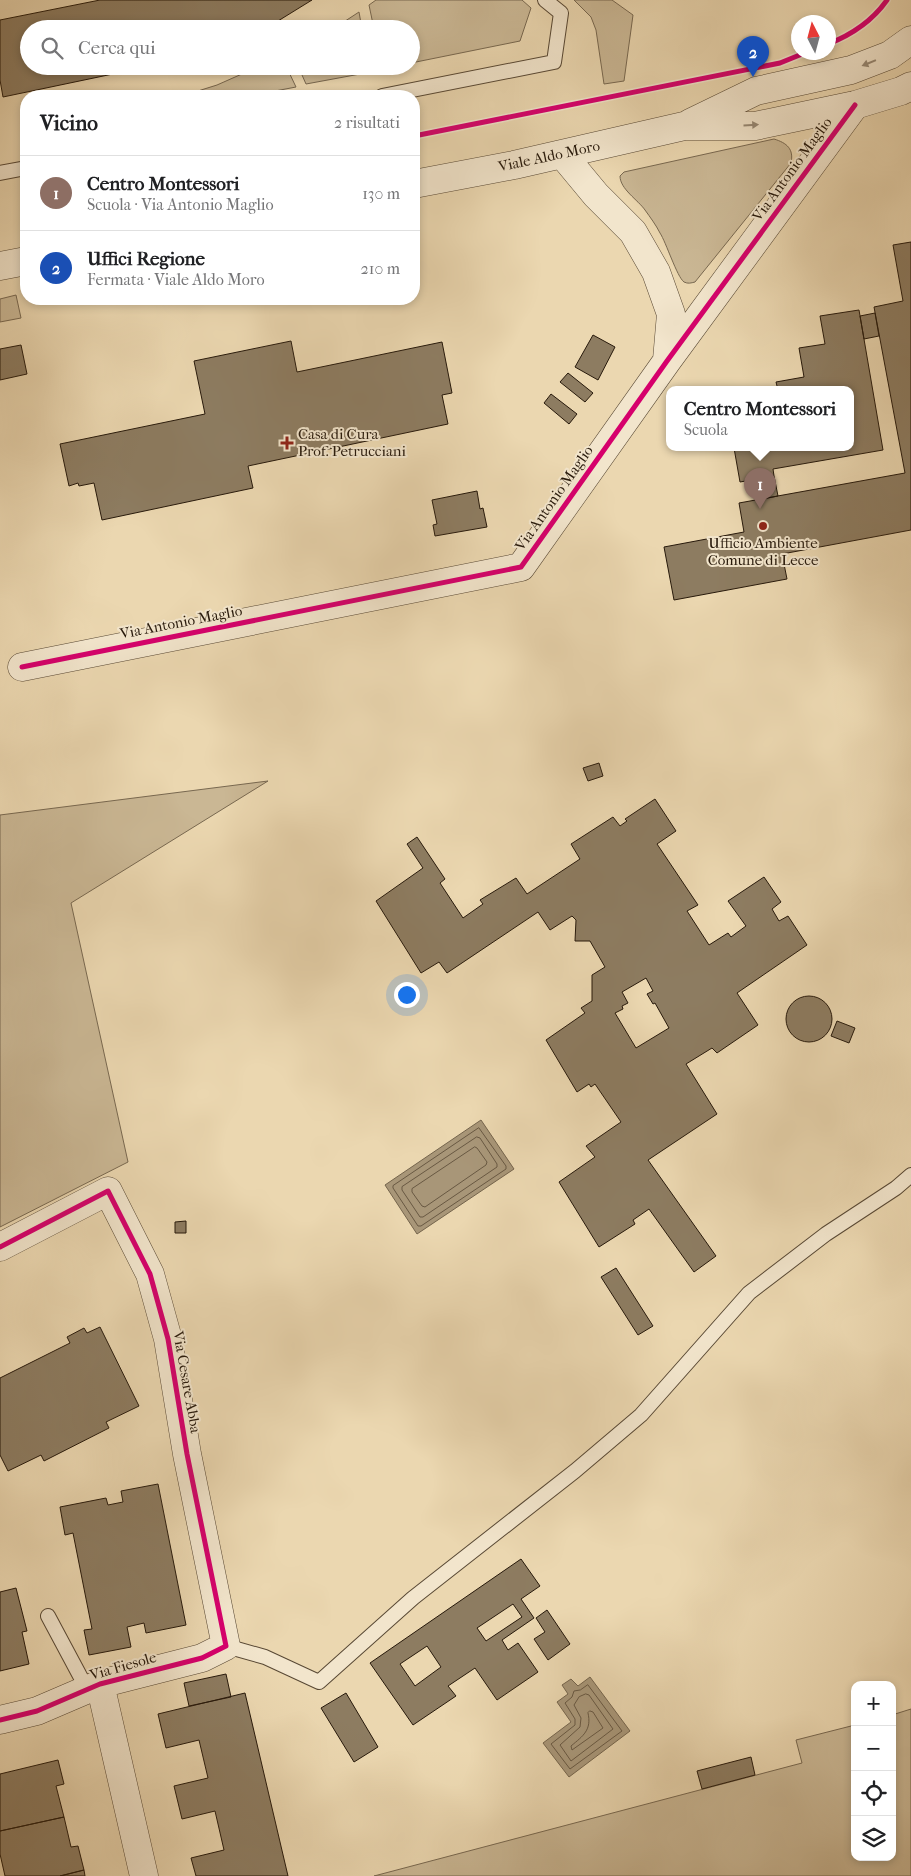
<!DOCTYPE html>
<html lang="it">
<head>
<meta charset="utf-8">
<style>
  :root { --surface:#fff; --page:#f2f2f2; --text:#202124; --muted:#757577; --line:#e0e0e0; --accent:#ea580c }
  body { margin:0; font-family:"IM FELL French Canon",serif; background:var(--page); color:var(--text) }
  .controls { position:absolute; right:15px; bottom:15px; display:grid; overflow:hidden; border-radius:10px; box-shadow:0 2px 8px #0003 }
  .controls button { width:45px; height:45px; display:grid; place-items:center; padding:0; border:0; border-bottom:1px solid var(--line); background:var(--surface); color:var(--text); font:25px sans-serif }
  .compass { position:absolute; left:791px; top:15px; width:45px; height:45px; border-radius:50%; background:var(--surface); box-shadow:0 2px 8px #0003; rotate:354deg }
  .you { position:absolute; left:406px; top:994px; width:18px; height:18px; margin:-12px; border:4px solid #fff; border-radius:50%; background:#1a73e8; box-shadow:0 0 0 8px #1a73e833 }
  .badge { display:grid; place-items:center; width:32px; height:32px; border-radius:50%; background:var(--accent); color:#fff; font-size:16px; font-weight:700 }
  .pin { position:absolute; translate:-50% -41px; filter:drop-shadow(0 1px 2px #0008) }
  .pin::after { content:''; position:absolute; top:26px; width:18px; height:15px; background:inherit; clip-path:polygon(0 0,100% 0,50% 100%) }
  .popup { position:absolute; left:666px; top:386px; width:188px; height:65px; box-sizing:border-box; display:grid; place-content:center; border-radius:10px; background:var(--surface); filter:drop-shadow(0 1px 4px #0005); font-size:16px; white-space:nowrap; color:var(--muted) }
  .popup b { font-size:19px; color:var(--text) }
  .popup::after { content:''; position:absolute; left:50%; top:100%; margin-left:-10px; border:10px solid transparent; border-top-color:var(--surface) }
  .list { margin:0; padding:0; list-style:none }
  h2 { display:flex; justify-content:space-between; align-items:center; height:65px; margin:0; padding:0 20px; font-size:21px }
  h2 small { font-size:16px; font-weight:400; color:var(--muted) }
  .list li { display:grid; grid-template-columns:32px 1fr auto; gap:15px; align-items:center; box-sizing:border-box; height:75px; padding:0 20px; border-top:1px solid var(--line) }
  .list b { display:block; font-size:19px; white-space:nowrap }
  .list p { margin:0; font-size:16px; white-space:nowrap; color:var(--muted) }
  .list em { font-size:16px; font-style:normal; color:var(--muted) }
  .icon { flex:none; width:28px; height:28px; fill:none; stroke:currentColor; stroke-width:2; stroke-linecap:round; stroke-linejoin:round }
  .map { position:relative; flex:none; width:911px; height:1876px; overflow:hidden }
  .search { position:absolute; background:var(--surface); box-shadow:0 2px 8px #0003; left:20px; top:20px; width:400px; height:55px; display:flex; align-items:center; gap:12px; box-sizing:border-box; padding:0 18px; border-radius:28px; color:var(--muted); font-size:19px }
  .panel { position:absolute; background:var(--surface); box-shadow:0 2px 8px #0003; left:20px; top:90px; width:400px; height:215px; border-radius:20px }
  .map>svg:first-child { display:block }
</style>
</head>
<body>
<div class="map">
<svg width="911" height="1876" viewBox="0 0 911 1876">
  <rect width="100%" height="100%" fill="#ebd7b0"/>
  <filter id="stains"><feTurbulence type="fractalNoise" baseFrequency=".004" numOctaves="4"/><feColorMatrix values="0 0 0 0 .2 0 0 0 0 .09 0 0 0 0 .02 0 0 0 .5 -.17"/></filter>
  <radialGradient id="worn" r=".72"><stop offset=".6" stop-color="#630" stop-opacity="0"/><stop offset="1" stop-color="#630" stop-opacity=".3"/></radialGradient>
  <!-- grass -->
  <path fill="#cab794" stroke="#786850" d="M 376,0 L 522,0 L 531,8 L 520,41 L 411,63 L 411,29 L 374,29 L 369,5 Z
    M 574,0 L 612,0 L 633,15 L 624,81 L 604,84 L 596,30 L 591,17 Z
    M 359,12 L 362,29 L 333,29 Z
    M 260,66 L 286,66 L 296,87 L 249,96 L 182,96 L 217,85 Z
    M 298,66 L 370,66 L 371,72 L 306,84 Z
    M 774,139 C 787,143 794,149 791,163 L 695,282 C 691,283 688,284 684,282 C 677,277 666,242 660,233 C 656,225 650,217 645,210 C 638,200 620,189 620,176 L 624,172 Z
    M 16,295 L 21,318 L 0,322 L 0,299 Z
    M 268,781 L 71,903 L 128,1162 L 0,1227 L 0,815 Z
    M 911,1709 L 911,1876 L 374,1876 L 802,1763 L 796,1740 L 855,1725 L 855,1857 L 892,1857 L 892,1715 Z"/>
  <!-- water -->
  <path fill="#a89678" stroke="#74644c" d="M 481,1120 L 514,1169 L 417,1234 L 385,1185 Z
    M 590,1677 L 630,1731 L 569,1777 L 543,1743 L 571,1722 L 557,1702 L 568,1694 L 562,1685 L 571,1679 L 578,1686 Z"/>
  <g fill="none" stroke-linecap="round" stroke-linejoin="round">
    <!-- shore -->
    <path stroke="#685842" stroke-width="1" d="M 479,1128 L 506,1166 L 506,1169 L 421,1226 L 418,1226 L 393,1188 L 393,1186 Z
      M 477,1137 L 480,1138 L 497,1164 L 497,1167 L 423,1217 L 420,1217 L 402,1190 L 402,1187 Z
      M 475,1147 L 477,1148 L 487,1162 L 486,1165 L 425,1207 L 422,1206 L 412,1192 L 412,1189 Z
      M 588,1685 L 622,1731 L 570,1769 L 551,1744 L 575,1725 L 575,1719 L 565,1703 L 572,1697 L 574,1691 L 580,1690 Z
      M 586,1694 L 589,1695 L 613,1729 L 571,1761 L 560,1745 L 580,1727 L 581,1718 L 574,1705 L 579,1697 Z
      M 590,1711 L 593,1712 L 603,1728 L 572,1750 L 571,1746 C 583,1736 592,1730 588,1713 Z"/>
  </g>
  <!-- building -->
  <path fill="#8d7c61" stroke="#27190b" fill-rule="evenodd" d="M 100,0 L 312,0 L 265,29 L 29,29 L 29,66 L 151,66 L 3,97 L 0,80 L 0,20 Z
    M 911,242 L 911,530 L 782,554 L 787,579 L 674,600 L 664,547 L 744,532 L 739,503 L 905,473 L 874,307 L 903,301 L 893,245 Z
    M 859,310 L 883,450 L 773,469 L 774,476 L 740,482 L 734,448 L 850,448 L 850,390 L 778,390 L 776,382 L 804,377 L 799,348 L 825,344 L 820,316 Z
    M 875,313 L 879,336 L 864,339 L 860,316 Z
    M 593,335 L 615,347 L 598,380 L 575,367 Z
    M 291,341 L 297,372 L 442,342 L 452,393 L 442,395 L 448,424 L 248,466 L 253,488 L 102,520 L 94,483 L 79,486 L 78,483 L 69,486 L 60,444 L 205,414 L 194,361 Z
    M 21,345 L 27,374 L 0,380 L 0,349 Z
    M 568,373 L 593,393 L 585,402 L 560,382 Z
    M 551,394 L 577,414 L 569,424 L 544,403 Z
    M 774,476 L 778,496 L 758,500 L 754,479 Z
    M 477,491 L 480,509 L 483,508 L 487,527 L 435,536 L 433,525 L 437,524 L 432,500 Z
    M 599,763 L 603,776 L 588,781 L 583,768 Z
    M 655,799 L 676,831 L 657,844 L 698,905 L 687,911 L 709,945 L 728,933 L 731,937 L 746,926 L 728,901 L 764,877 L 781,902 L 772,909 L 779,921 L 788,916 L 807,945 L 737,993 L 758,1025 L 717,1053 L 712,1048 L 686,1064 L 717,1114 L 648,1160 L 716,1256 L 694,1272 L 649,1209 L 633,1220 L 635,1224 L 599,1247 L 559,1182 L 595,1157 L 586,1146 L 621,1122 L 595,1084 L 591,1087 L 589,1084 L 577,1092 L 546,1040 L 585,1013 L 581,1008 L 592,1001 L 592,975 L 605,967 L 590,941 L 575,941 L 576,920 L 572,916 L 550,930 L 538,912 L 447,973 L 439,962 L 421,973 L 376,901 L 423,868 L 407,844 L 417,837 L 445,879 L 440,883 L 463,918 L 483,904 L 480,900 L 516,878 L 527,894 L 580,859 L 571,844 L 613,817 L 620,826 L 627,821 L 625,819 ZM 646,978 L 653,991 L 647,994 L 653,1004 L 655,1003 L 669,1028 L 636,1048 L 615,1013 L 623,1009 L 622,1006 L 628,1003 L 622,992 Z
    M786 1019a23 23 0 1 1 46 0a23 23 0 1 1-46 0Z
    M 837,1021 L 855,1028 L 849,1043 L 831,1036 Z
    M 186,1221 L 186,1233 L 175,1233 L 175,1222 Z
    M 616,1268 L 653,1326 L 638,1335 L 601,1277 Z
    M 100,1327 L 139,1406 L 106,1422 L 109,1428 L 44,1461 L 41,1455 L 8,1471 L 0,1455 L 0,1378 L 70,1343 L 67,1337 L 84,1328 L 87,1333 Z
    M 158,1484 L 186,1625 L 146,1633 L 144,1623 L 127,1627 L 131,1647 L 89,1655 L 84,1630 L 92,1629 L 73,1533 L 65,1535 L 60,1507 L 106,1498 L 108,1505 L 123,1502 L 121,1491 Z
    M 521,1559 L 540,1586 L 521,1599 L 534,1618 L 502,1640 L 508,1650 L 518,1643 L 538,1672 L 497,1700 L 475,1668 L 448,1686 L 456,1696 L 413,1725 L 370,1663 ZM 513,1604 L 522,1617 L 486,1641 L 477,1628 ZM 427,1646 L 441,1667 L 415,1686 L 400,1664 Z
    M 16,1588 L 27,1631 L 22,1632 L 29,1664 L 0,1671 L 0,1592 Z
    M 547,1610 L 570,1644 L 548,1660 L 534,1639 L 545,1632 L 536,1618 Z
    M 226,1674 L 231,1697 L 189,1706 L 184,1683 Z
    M 245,1693 L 288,1876 L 196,1876 L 191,1858 L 224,1850 L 215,1811 L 182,1819 L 174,1786 L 208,1778 L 199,1740 L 166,1748 L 158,1714 Z
    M 346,1693 L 378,1747 L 354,1762 L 321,1708 Z
    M 751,1757 L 755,1775 L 702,1789 L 697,1771 Z
    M 58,1760 L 64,1784 L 56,1786 L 64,1817 L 0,1831 L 0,1774 Z
    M 64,1817 L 71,1847 L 78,1846 L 84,1870 L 60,1876 L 5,1876 L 0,1854 L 0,1831 Z
    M 84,1870 L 85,1876 L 60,1876 Z"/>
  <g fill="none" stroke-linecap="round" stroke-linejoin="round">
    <defs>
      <path id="lane" d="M 382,96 L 554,62 L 561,13 L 545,0
        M 0,173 L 26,168
        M 48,1616 L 87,1689
        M 226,1646 L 265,1657 L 319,1682 L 413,1598 L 575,1471 L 641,1415 L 749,1293 L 826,1234 L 896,1188 L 911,1175"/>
      <path id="street" d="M 690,123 L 756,91 L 851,70 L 890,55 L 911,40
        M 562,154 L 596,195 L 633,232 L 656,272 L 671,314 L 667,360
        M 414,184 L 514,165 L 684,126 L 755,126 L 855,105 L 901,91 L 911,86
        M 0,266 L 26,261
        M 22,667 L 521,567 L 667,361 L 855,105
        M 0,1247 L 108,1191 L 150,1274 L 168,1339 L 187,1454 L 226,1646 L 202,1658 L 100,1684 L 37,1711 L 0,1720
        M 100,1684 L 144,1876"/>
    </defs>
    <!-- lane casing -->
    <use href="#lane" stroke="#584834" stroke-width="16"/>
    <!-- street casing -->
    <use href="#street" stroke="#584834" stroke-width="29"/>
    <!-- lane -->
    <use href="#lane" stroke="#f2e5cc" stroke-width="14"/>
    <!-- street -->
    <use href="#street" stroke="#f2e5cc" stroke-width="28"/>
    <defs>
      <path id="cycleway" d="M 828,44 C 851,35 873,20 887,0
        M 414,136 L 780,63 L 807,52
        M 22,667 L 521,567 L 667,361 L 855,105
        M 0,1247 L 108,1191 L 150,1274 L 168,1339 L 187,1454 L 226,1646 L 202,1658 L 100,1684 L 37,1711 L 0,1720"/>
    </defs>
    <!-- cycleway casing -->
    <use href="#cycleway" stroke="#f2e5cc" stroke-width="8"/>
    <!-- cycleway -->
    <use href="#cycleway" stroke="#d6006c" stroke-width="5"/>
  </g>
  <!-- one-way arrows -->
  <defs><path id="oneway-solid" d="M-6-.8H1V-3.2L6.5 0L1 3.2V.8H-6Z" transform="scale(1.25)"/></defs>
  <g fill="#978975">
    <use href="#oneway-solid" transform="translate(869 63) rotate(158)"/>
    <use href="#oneway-solid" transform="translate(751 125) rotate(-3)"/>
  </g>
  <!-- markers -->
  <g fill="#8f2418" stroke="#f2e5cc" stroke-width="2">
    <path d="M284.5 435.5h5v5h5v5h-5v5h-5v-5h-5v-5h5z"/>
    <circle cx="763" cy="526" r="5"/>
  </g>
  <g text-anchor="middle" stroke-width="4" stroke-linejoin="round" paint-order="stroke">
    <!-- street labels -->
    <g font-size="15" fill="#27190b" stroke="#f2e5cc">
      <text transform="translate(549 156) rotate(-12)" y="5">Viale Aldo Moro</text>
      <text transform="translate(792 169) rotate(-54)" y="5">Via Antonio Maglio</text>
      <text transform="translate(554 498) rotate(-55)" y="5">Via Antonio Maglio</text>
      <text transform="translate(181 622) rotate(-11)" y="5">Via Antonio Maglio</text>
      <text transform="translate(187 1382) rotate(80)" y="5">Via Cesare Abba</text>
      <text transform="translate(123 1666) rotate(-16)" y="5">Via Fiesole</text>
    </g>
    <!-- poi labels -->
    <g font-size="15" fill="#27190b" stroke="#f2e5cc" text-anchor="start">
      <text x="298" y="439">Casa di Cura<tspan x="298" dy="17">Prof. Petrucciani</tspan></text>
      <text x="763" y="548" text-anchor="middle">Ufficio Ambiente<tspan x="763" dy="17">Comune di Lecce</tspan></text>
    </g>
  </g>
  <rect width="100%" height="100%" filter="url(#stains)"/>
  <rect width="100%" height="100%" fill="url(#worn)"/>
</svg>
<div class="controls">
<button>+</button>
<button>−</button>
<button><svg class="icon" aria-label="locate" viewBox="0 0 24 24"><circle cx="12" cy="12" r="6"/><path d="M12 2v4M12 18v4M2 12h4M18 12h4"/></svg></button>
<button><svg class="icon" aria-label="layers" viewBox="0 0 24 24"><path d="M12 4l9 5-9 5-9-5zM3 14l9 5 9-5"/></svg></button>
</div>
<svg class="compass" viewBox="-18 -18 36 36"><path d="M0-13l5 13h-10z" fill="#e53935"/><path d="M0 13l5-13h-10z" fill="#757577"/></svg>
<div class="you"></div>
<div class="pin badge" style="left:760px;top:509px;background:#8d6e63">1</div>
<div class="popup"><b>Centro Montessori</b>Scuola</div>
<div class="pin badge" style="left:753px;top:77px;background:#1a4fb4">2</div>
<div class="search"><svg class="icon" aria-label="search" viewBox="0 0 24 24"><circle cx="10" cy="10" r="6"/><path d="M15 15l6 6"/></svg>Cerca qui</div>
<section class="panel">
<h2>Vicino<small>2 risultati</small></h2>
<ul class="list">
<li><span class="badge" style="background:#8d6e63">1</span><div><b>Centro Montessori</b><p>Scuola · Via Antonio Maglio</p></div><em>130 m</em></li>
<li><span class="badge" style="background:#1a4fb4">2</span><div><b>Uffici Regione</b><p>Fermata · Viale Aldo Moro</p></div><em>210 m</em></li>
</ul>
</section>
</div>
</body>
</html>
